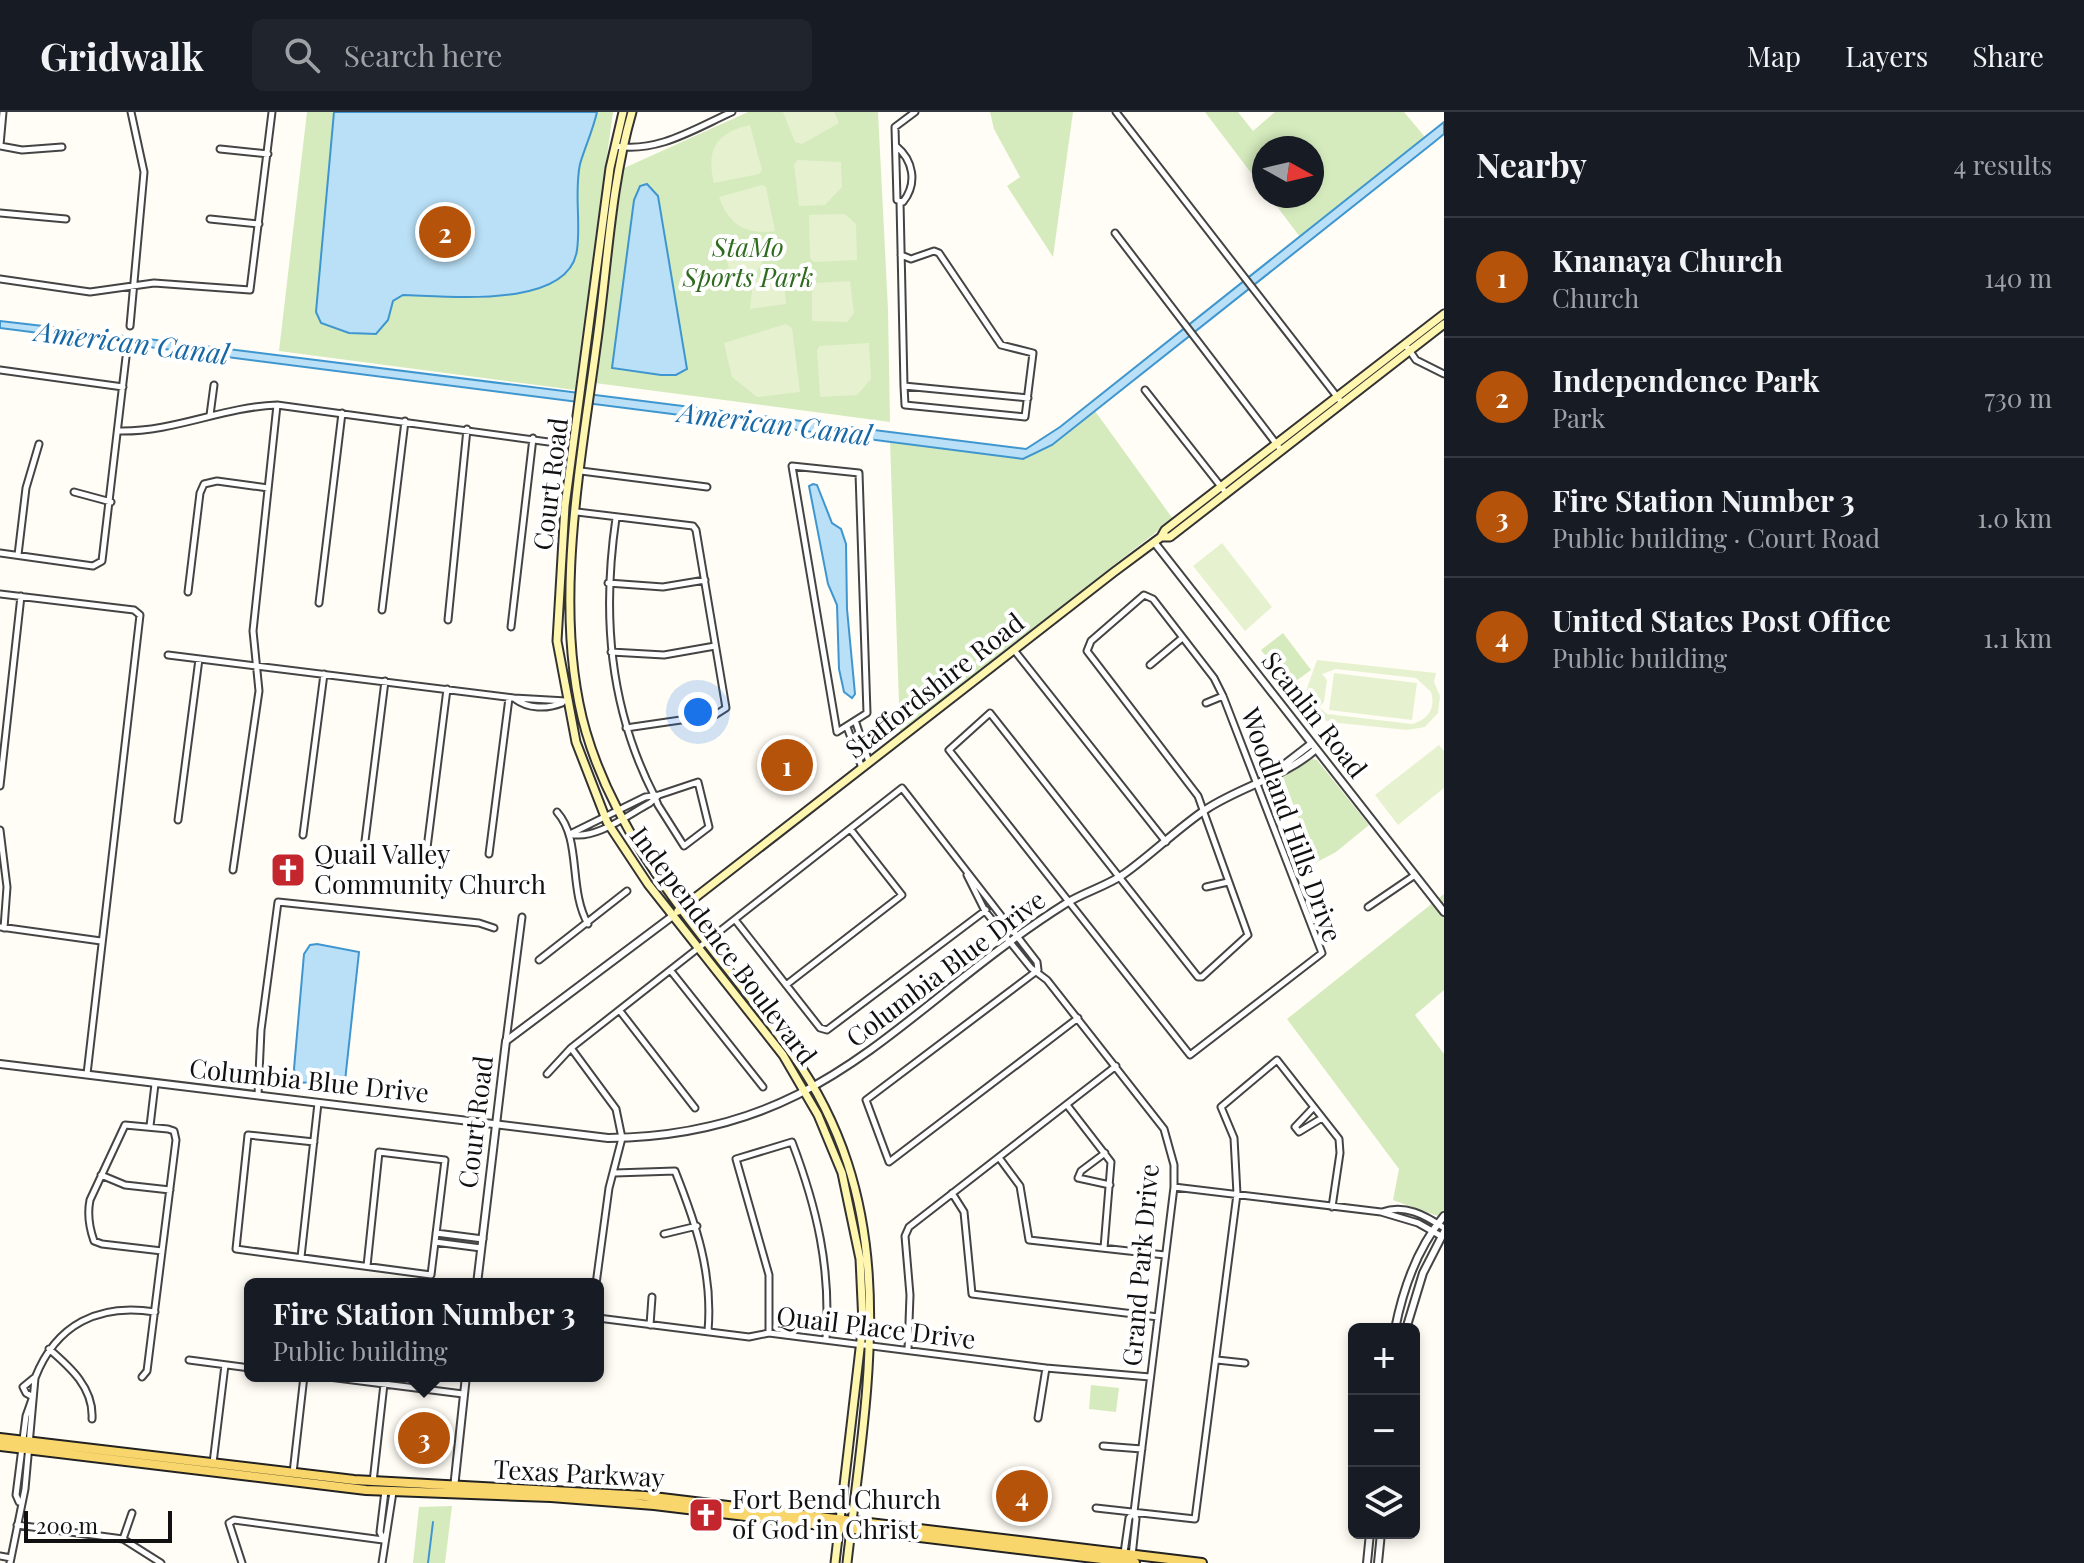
<!DOCTYPE html>
<html lang="en">
<head>
<meta charset="utf-8">
<style>
  :root { --surface:#171b24; --page:#20242c; --text:#f1f3f6; --muted:#9ea1a6; --line:#363941; --accent:#b45309 }
  body { margin:0; font-family:"Playfair Display",serif; background:var(--page); color:var(--text) }
  .controls { position:absolute; right:24px; bottom:24px; display:grid; overflow:hidden; border-radius:12px; box-shadow:0 4px 12px #0003 }
  .controls button { width:72px; height:72px; display:grid; place-items:center; padding:0; border:0; border-bottom:2px solid var(--line); background:var(--surface); color:var(--text); font:40px sans-serif }
  .compass { position:absolute; left:1252px; top:24px; width:72px; height:72px; border-radius:50%; background:var(--surface); box-shadow:0 4px 12px #0003; rotate:98deg }
  .scale { position:absolute; left:24px; bottom:20px; width:148px; box-sizing:border-box; padding-left:8px; border:4px solid #111; border-top:0; font-size:22px; line-height:28px; white-space:nowrap; color:#111; -webkit-text-stroke:6px #fff; paint-order:stroke }
  .you { position:absolute; left:698px; top:600px; width:28px; height:28px; margin:-20px; border:6px solid #fff; border-radius:50%; background:#1a73e8; box-shadow:0 0 0 12px #1a73e833 }
  .badge { display:grid; place-items:center; width:52px; height:52px; border-radius:50%; background:var(--accent); color:#fff; font-size:26px; font-weight:700 }
  .pin { position:absolute; translate:-50% -50%; border:4px solid #fff; box-shadow:0 2px 8px #0006 }
  .popup { position:absolute; left:244px; top:1166px; width:360px; height:104px; box-sizing:border-box; display:grid; place-content:center; border-radius:12px; background:var(--surface); filter:drop-shadow(0 2px 6px #0005); font-size:26px; white-space:nowrap; color:var(--muted) }
  .popup b { font-size:30px; color:var(--text) }
  .popup::after { content:''; position:absolute; left:50%; top:100%; margin-left:-16px; border:16px solid transparent; border-top-color:var(--surface) }
  .list { margin:0; padding:0; list-style:none }
  h2 { display:flex; justify-content:space-between; align-items:center; height:104px; margin:0; padding:0 32px; font-size:34px }
  h2 small { font-size:26px; font-weight:400; color:var(--muted) }
  .list li { display:grid; grid-template-columns:52px 1fr auto; gap:24px; align-items:center; box-sizing:border-box; height:120px; padding:0 32px; border-top:2px solid var(--line) }
  .list b { display:block; font-size:30px; white-space:nowrap }
  .list p { margin:0; font-size:26px; white-space:nowrap; color:var(--muted) }
  .list em { font-size:26px; font-style:normal; color:var(--muted) }
  .icon { flex:none; width:44px; height:44px; fill:none; stroke:currentColor; stroke-width:2; stroke-linecap:round; stroke-linejoin:round }
  .map { position:relative; flex:none; width:1444px; height:1451px; overflow:hidden }
  header { display:flex; align-items:center; gap:48px; box-sizing:border-box; height:112px; padding:0 40px; background:var(--surface); border-bottom:2px solid var(--line) }
  header strong { font-size:38px }
  nav { display:flex; gap:44px; margin-inline-start:auto; font-size:28px }
  .search { width:560px; height:72px; background:var(--page); display:flex; align-items:center; gap:20px; box-sizing:border-box; padding:0 28px; border-radius:12px; color:var(--muted); font-size:30px }
  main { display:flex }
  aside { flex:1; background:var(--surface) }
  .map>svg:first-child { display:block }
</style>
</head>
<body>
<header>
<strong>Gridwalk</strong>
<div class="search"><svg class="icon" aria-label="search" viewBox="0 0 24 24"><circle cx="10" cy="10" r="6"/><path d="M15 15l6 6"/></svg>Search here</div>
<nav><a>Map</a><a>Layers</a><a>Share</a></nav>
</header>
<main>
<div class="map">
<svg width="1444" height="1451" viewBox="0 0 1444 1451">
  <rect width="100%" height="100%" fill="#fffdf5"/>
  <!-- green -->
  <path fill="#d5ebbd" d="M 307,0 L 613,0 L 575,278 L 279,239 Z
    M 748,0 L 878,0 L 888,198 L 890,310 L 595,271 L 622,57 Z
    M 990,0 L 1073,0 L 1053,145 L 1007,74 L 1020,65 L 994,17 Z
    M 1205,0 L 1238,0 L 1253,19 L 1275,0 L 1404,0 L 1425,25 L 1300,125 L 1269,84 L 1312,84 L 1312,36 L 1264,36 L 1264,78 Z
    M 1095,299 L 1173,407 L 900,620 L 890,329 L 1023,347 L 1052,333 Z
    M 1283,521 L 1311,558 L 1289,574 L 1261,538 Z
    M 1312,647 L 1317,648 L 1369,713 L 1336,740 L 1315,751 L 1283,665 Z
    M 1444,782 L 1444,878 L 1415,903 L 1444,942 L 1444,1099 L 1438,1104 L 1393,1088 L 1399,1057 L 1287,907 Z
    M 1091,1273 L 1119,1276 L 1116,1300 L 1089,1297 Z
    M 452,1394 L 445,1451 L 413,1451 L 419,1395 Z"/>
  <!-- pitch -->
  <path fill="#e6f2cf" fill-rule="evenodd" d="M 783,0 L 834,0 L 839,11 L 802,32 L 795,30 Z
    M 750,13 L 762,58 L 759,62 L 714,71 C 706,37 716,21 750,13 Z
    M 798,48 L 841,50 L 842,75 L 825,93 L 799,94 L 794,52 Z
    M 762,73 L 766,75 L 775,119 C 746,123 729,113 719,85 Z
    M 845,102 L 856,112 L 857,148 L 814,150 L 810,146 L 809,103 Z
    M 750,132 L 763,133 C 766,154 754,168 735,175 L 724,140 Z
    M 777,154 L 784,172 L 786,192 L 750,197 L 753,170 Z
    M 850,169 L 854,201 L 847,210 L 812,209 L 812,174 L 815,171 Z
    M 786,212 L 792,216 L 800,280 L 757,285 L 732,265 L 724,231 Z
    M 869,231 L 871,267 L 857,283 L 820,285 L 817,237 L 820,234 Z
    M 1222,431 L 1272,495 L 1245,519 L 1193,454 Z
    M 1317,548 L 1436,561 L 1434,570 L 1440,584 L 1438,601 L 1425,615 L 1407,618 L 1329,610 L 1317,604 L 1308,592 L 1306,579 ZM 1336,557 L 1416,566 L 1431,580 C 1436,596 1428,608 1412,612 L 1327,602 L 1319,595 L 1324,590 L 1327,568 L 1322,562 Z
    M 1334,561 L 1417,571 L 1412,608 L 1329,598 Z
    M 1439,633 L 1444,639 L 1444,676 L 1398,713 L 1375,683 Z"/>
  <!-- water -->
  <path fill="#b9e0f7" stroke="#3f96cf" stroke-width="2" d="M 334,0 L 597,0 C 593,18 585,35 580,52 C 574,80 581,110 577,138 C 569,198 446,184 403,183 L 393,189 L 388,208 L 376,222 L 349,221 L 321,211 L 316,200 Z
    M 1444,10 L 1444,22 L 1433,31 L 1052,333 L 1023,347 L 0,216 L 0,209 L 52,215 L 1026,337 L 1060,315 Z
    M 647,72 L 658,84 L 687,257 L 676,263 L 661,263 L 612,256 L 634,88 L 640,74 Z
    M 813,372 L 817,373 L 832,411 L 841,417 L 846,432 L 847,497 L 855,582 L 852,586 L 844,580 L 839,557 L 837,493 L 828,472 L 809,374 Z
    M 317,832 L 359,840 L 345,969 L 337,975 L 315,970 L 298,971 L 294,957 L 304,842 L 310,833 Z"/>
  <g fill="none" stroke-linecap="round" stroke-linejoin="round">
    <!-- stream -->
    <path stroke="#3f96cf" stroke-width="2" d="M 428,1451 L 433,1410"/>
    <defs>
      <path id="minor" d="M 1116,0 L 1342,291
        M 0,33 L 3,0
        M 0,34 L 22,38 L 62,35
        M 615,34 C 658,41 694,17 732,0
        M 896,34 C 913,48 918,71 903,90 L 897,88 L 895,15 L 915,0
        M 220,37 L 268,42
        M 900,90 L 904,274 L 905,293 L 1025,305 L 1033,241 L 1001,233 L 939,141 L 934,139 L 911,147 L 901,143
        M 0,101 L 66,107
        M 210,107 L 259,112
        M 1115,121 L 1281,338
        M 0,167 L 90,180 L 154,171 L 250,178 L 272,0
        M 130,214 L 144,60 L 131,0
        M 1405,232 L 1416,248 L 1444,262
        M 0,258 L 123,275
        M 904,274 L 1028,286
        M 1145,278 L 1226,381
        M 210,303 L 214,273
        M 119,319 C 175,320 222,295 277,293 L 556,331
        M 792,354 L 859,361 L 867,601 L 837,620 Z
        M 581,359 L 707,375
        M 74,380 L 111,390
        M 577,400 L 693,414 L 696,418 L 726,596 L 715,603 L 626,616
        M 616,406 C 602,502 609,595 654,683 L 658,693 L 684,734 L 709,715 L 698,670 L 659,683 L 645,685 L 570,722 C 595,729 629,702 650,691 L 659,683
        M 0,441 L 93,454 L 102,449 L 126,245
        M 18,443 L 26,376 L 39,332
        M 608,471 L 663,475 L 705,468
        M 188,480 L 200,381 L 204,372 L 217,369 L 268,376
        M 0,482 L 134,498 L 140,503 L 87,962
        M 1144,483 L 1153,487 L 1214,566 L 1223,584 L 1322,841 L 1190,943 L 949,638 L 990,601 L 1198,865 L 1202,865 L 1248,823 L 1198,684 L 1087,539 L 1091,529 Z
        M 319,491 L 342,301
        M 382,498 L 405,309
        M 448,508 L 467,317
        M 511,515 L 533,326
        M 1014,538 L 1166,730
        M 611,540 L 664,543 L 715,534
        M 168,543 L 514,586 L 566,589
        M 1150,553 L 1181,527
        M 515,587 C 528,597 547,597 562,591
        M 1206,591 L 1223,584
        M 856,611 L 869,650
        M 847,615 L 862,656
        M 0,674 L 21,484
        M 557,700 C 582,728 568,777 588,812
        M 178,708 L 199,547
        M 0,718 L 7,775 L 4,816
        M 303,723 L 324,562
        M 365,729 L 385,569
        M 427,736 L 447,577
        M 489,742 L 509,586
        M 233,758 L 259,579 L 253,519 L 277,293
        M 967,763 L 985,799 L 1031,856 L 1047,868 L 1164,1017 L 1174,1053 L 1174,1075 L 1134,1400 L 1136,1407 L 1132,1444
        M 1206,775 L 1228,770
        M 1368,795 L 1415,763
        M 736,809 L 820,916 L 827,918 L 986,798
        M 0,815 L 101,829
        M 539,848 L 627,779
        M 1038,858 L 866,988 L 889,1050 L 1078,906
        M 671,859 L 763,975
        M 786,873 L 902,783 L 851,718
        M 620,899 L 695,996
        M 506,929 L 522,805
        M 571,936 L 616,997 L 622,1026 L 609,1076 L 596,1172
        M 547,962 L 571,936 L 902,676 L 1037,850 L 1038,858
        M 258,983 L 261,918 L 278,790 L 479,811 L 494,816
        M 1067,993 L 1111,1050 L 1104,1136
        M 1313,996 L 1295,1015 L 1299,1020 L 1322,1006
        M 150,1014 L 155,972
        M 314,1030 L 248,1023 L 236,1137 L 431,1163 L 445,1048 L 379,1040 L 367,1154
        M 1105,1041 L 1081,1059 L 1078,1066 L 1110,1073
        M 1000,1047 L 1020,1074 L 1029,1128 L 1165,1143
        M 615,1061 L 675,1059 C 696,1112 713,1161 708,1219
        M 101,1063 L 125,1073 L 170,1078
        M 1174,1075 L 1381,1100 L 1418,1111 L 1441,1124
        M 952,1081 L 964,1100 L 972,1182 L 1158,1205
        M 1382,1100 C 1405,1092 1425,1103 1444,1116
        M 436,1121 L 483,1127
        M 664,1122 L 697,1114
        M 435,1130 L 481,1136
        M 301,1145 L 318,991
        M 598,1206 L 749,1225 L 769,1221 L 1046,1256 L 1150,1265
        M 650,1213 L 652,1185
        M 769,1221 L 769,1163 L 736,1047 L 792,1030 C 817,1096 831,1156 826,1227
        M 49,1237 C 70,1255 94,1276 92,1307
        M 908,1238 L 910,1183 L 905,1124 L 909,1115 L 1116,954
        M 189,1248 L 250,1256
        M 1217,1248 L 1245,1251
        M 321,1264 L 463,1282
        M 142,1265 L 147,1259 L 176,1028 L 174,1019 L 168,1017 L 125,1013 L 90,1088 C 87,1103 89,1115 94,1129 L 102,1132 L 162,1139
        M 33,1285 L 26,1281 L 23,1275 L 34,1266
        M 1038,1306 L 1046,1256
        M 1103,1334 L 1142,1337
        M 213,1351 L 225,1253
        M 293,1361 L 304,1264
        M 373,1370 L 384,1272
        M 19,1390 L 16,1383 L 26,1304 L 32,1287
        M 1096,1396 L 1195,1407 L 1237,1082 L 1234,1026 L 1221,995 L 1277,948 L 1339,1027 L 1340,1041 L 1332,1095
        M 17,1413 L 123,1427 L 161,1451
        M 123,1427 L 132,1401
        M 383,1427 L 380,1420 L 385,1379
        M 1124,1441 L 1129,1406 L 1133,1401
        M 0,1444 L 11,1446
        M 10,1451 L 25,1377 L 35,1266 C 56,1212 99,1191 155,1200
        M 242,1451 L 229,1411 L 234,1408 L 383,1428
        M 382,1451 L 393,1380"/>
      <path id="tertiary" d="M 1154,430 L 1444,800
        M 1276,659 L 1311,632
        M 0,952 L 608,1026 C 827,1024 899,897 1065,792 C 1084,780 1107,774 1124,762 C 1152,742 1177,717 1205,698 C 1241,674 1285,665 1316,637
        M 477,1172 L 506,929 L 674,803
        M 1395,1217 C 1403,1177 1417,1136 1444,1104
        M 1406,1217 L 1423,1161 L 1444,1120
        M 454,1376 L 466,1264
        M 1367,1451 L 1370,1421
        M 1378,1451 L 1381,1421"/>
      <path id="secondary" d="M 623,0 L 610,56 L 565,394 L 557,529 L 576,630 L 607,710 L 648,772 L 783,943 L 818,1003 L 842,1061 L 860,1147 L 863,1211 L 835,1451
        M 632,0 C 612,69 608,143 599,213 C 583,340 550,496 586,620 C 623,746 719,838 793,943 C 905,1101 867,1274 847,1451
        M 1161,425 L 1165,418 L 1444,202
        M 678,799 L 1114,460 L 1161,425 L 1170,425 L 1444,212"/>
      <path id="primary" d="M 0,1326 L 354,1368 L 645,1384 L 1202,1451
        M 0,1334 L 366,1378 L 551,1385 L 654,1393 L 1135,1451"/>
    </defs>
    <!-- minor casing -->
    <use href="#minor" stroke="#444" stroke-width="9"/>
    <!-- tertiary casing -->
    <use href="#tertiary" stroke="#444" stroke-width="10"/>
    <!-- secondary casing -->
    <use href="#secondary" stroke="#333" stroke-width="11"/>
    <!-- primary casing -->
    <use href="#primary" stroke="#222" stroke-width="12"/>
    <!-- minor -->
    <use href="#minor" stroke="#fff" stroke-width="5"/>
    <!-- tertiary -->
    <use href="#tertiary" stroke="#fff" stroke-width="6"/>
    <!-- secondary -->
    <use href="#secondary" stroke="#fff6b0" stroke-width="7"/>
    <!-- primary -->
    <use href="#primary" stroke="#f9d66b" stroke-width="8"/>
  </g>
  <!-- icons -->
  <defs>
    <symbol id="church-square" viewBox="-11 -11 22 22"><rect x="-9" y="-9" width="18" height="18" rx="4" fill="#c4262e" stroke="#fff"/><path d="M-1.2-6h2.4v3.5h3.3v2.4h-3.3V6h-2.4V-.1h-3.3v-2.4h3.3Z" fill="#fff"/></symbol>
  </defs>
  <g fill-rule="evenodd">
    <use href="#church-square" x="268" y="738" width="40" height="40"/>
    <use href="#church-square" x="686" y="1383" width="40" height="40"/>
  </g>
  <g text-anchor="middle" stroke-width="8" stroke-linejoin="round" paint-order="stroke">
    <!-- park labels -->
    <g font-size="26" font-style="italic" fill="#2f6b1f" stroke="#fff">
      <text x="748" y="145">StaMo<tspan x="748" dy="30">Sports Park</tspan></text>
    </g>
    <!-- street labels -->
    <g font-size="26" fill="#111" stroke="#fff">
      <text transform="translate(551 372) rotate(-83)" y="9">Court Road</text>
      <text transform="translate(935 574) rotate(-38)" y="9">Staffordshire Road</text>
      <text transform="translate(1314 603) rotate(52)" y="9">Scanlin Road</text>
      <text transform="translate(1291 713) rotate(70)" y="9">Woodland Hills Drive</text>
      <text transform="translate(723 834) rotate(53)" y="9">Independence Boulevard</text>
      <text transform="translate(946 857) rotate(-37)" y="9">Columbia Blue Drive</text>
      <text transform="translate(309 969) rotate(6)" y="9">Columbia Blue Drive</text>
      <text transform="translate(476 1010) rotate(-83)" y="9">Court Road</text>
      <text transform="translate(1141 1153) rotate(-85)" y="9">Grand Park Drive</text>
      <text transform="translate(876 1216) rotate(7)" y="9">Quail Place Drive</text>
      <text transform="translate(579 1362) rotate(3)" y="9">Texas Parkway</text>
    </g>
    <!-- poi labels -->
    <g font-size="26" fill="#111" stroke="#fff" text-anchor="start">
      <text x="314" y="752">Quail Valley<tspan x="314" dy="30">Community Church</tspan></text>
      <text x="732" y="1397">Fort Bend Church<tspan x="732" dy="30">of God in Christ</tspan></text>
    </g>
    <!-- water labels -->
    <g font-size="28" font-style="italic" fill="#1768a6" stroke="#fff">
      <text transform="translate(132 231) rotate(7)" y="10">American Canal</text>
      <text transform="translate(775 312) rotate(7)" y="10">American Canal</text>
    </g>
  </g>
</svg>
<div class="controls">
<button>+</button>
<button>−</button>
<button><svg class="icon" aria-label="layers" viewBox="0 0 24 24"><path d="M12 4l9 5-9 5-9-5zM3 14l9 5 9-5"/></svg></button>
</div>
<svg class="compass" viewBox="-18 -18 36 36"><path d="M0-13l5 13h-10z" fill="#e53935"/><path d="M0 13l5-13h-10z" fill="#9ea1a6"/></svg>
<div class="scale">200 m</div>
<div class="you"></div>
<div class="pin badge" style="left:787px;top:653px">1</div>
<div class="pin badge" style="left:445px;top:120px">2</div>
<div class="pin badge" style="left:424px;top:1326px">3</div>
<div class="popup"><b>Fire Station Number 3</b>Public building</div>
<div class="pin badge" style="left:1022px;top:1384px">4</div>
</div>
<aside>
<h2>Nearby<small>4 results</small></h2>
<ul class="list">
<li><span class="badge">1</span><div><b>Knanaya Church</b><p>Church</p></div><em>140 m</em></li>
<li><span class="badge">2</span><div><b>Independence Park</b><p>Park</p></div><em>730 m</em></li>
<li><span class="badge">3</span><div><b>Fire Station Number 3</b><p>Public building · Court Road</p></div><em>1.0 km</em></li>
<li><span class="badge">4</span><div><b>United States Post Office</b><p>Public building</p></div><em>1.1 km</em></li>
</ul>
</aside>
</main>
</body>
</html>
